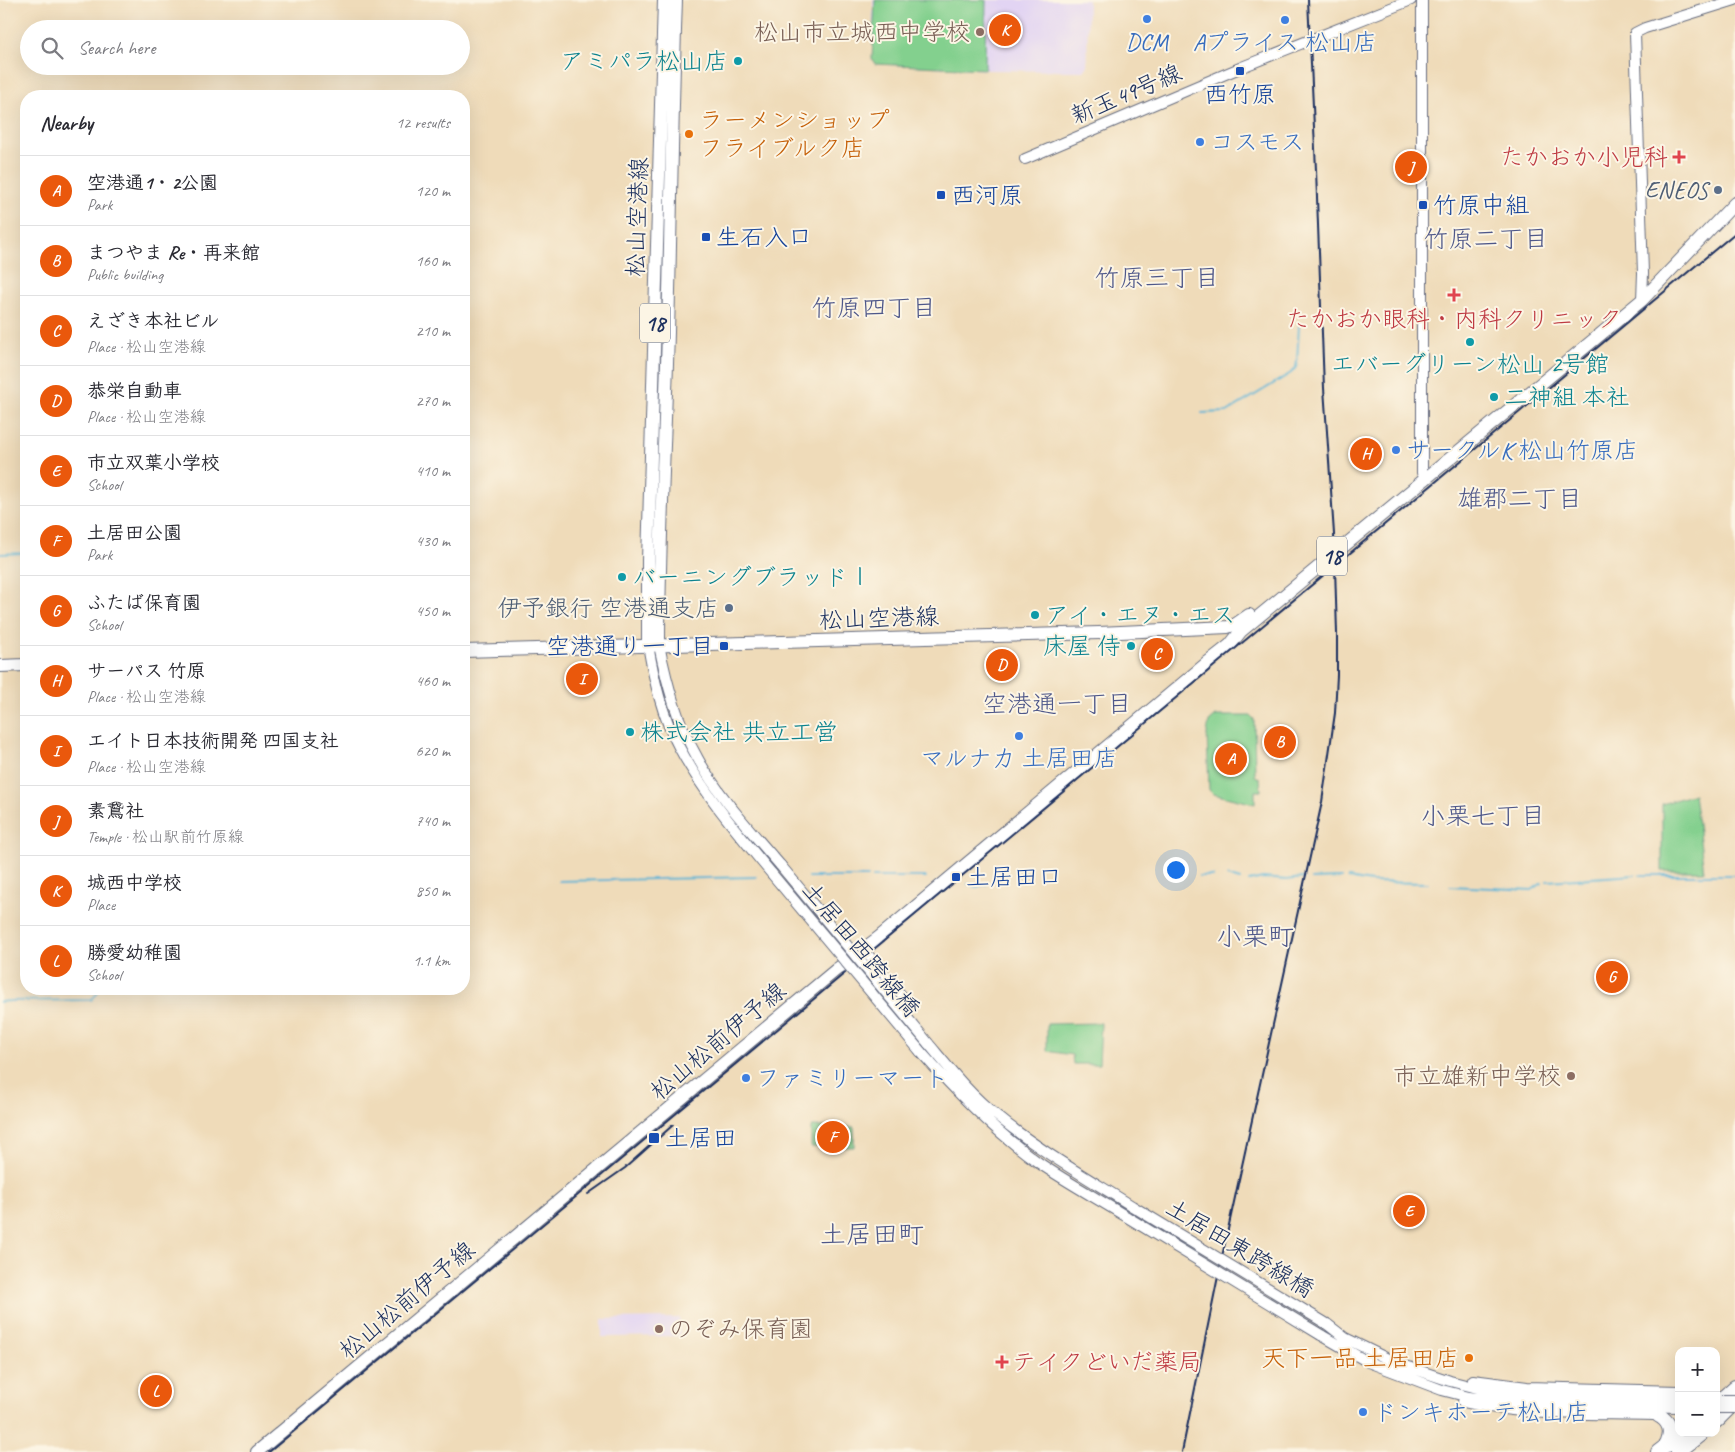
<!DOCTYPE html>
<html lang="en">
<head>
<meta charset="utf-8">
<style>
  :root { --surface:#fff; --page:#f2f2f3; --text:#2b2b33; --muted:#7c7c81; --line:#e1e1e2; --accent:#ea580c }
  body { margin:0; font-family:Caveat,"Klee One",sans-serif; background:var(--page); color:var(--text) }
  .controls { position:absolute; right:15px; bottom:15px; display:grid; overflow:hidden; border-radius:10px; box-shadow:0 5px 20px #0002 }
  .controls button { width:45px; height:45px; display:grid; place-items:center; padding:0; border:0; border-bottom:1px solid var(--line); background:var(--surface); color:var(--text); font:25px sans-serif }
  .you { position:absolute; left:1175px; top:869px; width:18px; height:18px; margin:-12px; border:4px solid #fff; border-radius:50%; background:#1a73e8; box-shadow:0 0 0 8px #1a73e833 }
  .badge { display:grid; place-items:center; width:32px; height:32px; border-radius:50%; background:var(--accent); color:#fff; font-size:16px; font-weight:700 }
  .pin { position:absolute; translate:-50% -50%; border:2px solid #fff; box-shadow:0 1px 5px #0006 }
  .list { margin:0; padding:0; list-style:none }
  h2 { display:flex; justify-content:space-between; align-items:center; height:65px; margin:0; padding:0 20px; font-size:21px }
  h2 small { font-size:16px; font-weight:400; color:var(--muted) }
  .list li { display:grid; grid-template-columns:32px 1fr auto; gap:15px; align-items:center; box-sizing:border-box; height:70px; padding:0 20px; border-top:1px solid var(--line) }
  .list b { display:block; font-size:19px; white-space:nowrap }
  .list p { margin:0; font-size:16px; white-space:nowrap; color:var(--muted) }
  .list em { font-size:16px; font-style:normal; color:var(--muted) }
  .icon { flex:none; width:28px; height:28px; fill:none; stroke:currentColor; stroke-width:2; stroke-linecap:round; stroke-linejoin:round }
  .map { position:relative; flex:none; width:1735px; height:1452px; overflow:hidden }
  .search { position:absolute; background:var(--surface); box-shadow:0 5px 20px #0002; left:20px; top:20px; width:450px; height:55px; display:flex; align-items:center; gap:12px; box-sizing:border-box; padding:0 18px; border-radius:28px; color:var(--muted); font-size:19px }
  .panel { position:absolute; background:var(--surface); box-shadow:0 5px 20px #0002; left:20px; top:90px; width:450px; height:905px; border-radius:20px }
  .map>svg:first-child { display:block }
</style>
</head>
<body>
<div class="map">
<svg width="1735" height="1452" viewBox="0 0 1735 1452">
  <rect width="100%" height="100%" fill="#fcf5e5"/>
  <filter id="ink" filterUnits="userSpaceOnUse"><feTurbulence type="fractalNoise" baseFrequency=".02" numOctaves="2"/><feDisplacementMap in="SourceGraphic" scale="10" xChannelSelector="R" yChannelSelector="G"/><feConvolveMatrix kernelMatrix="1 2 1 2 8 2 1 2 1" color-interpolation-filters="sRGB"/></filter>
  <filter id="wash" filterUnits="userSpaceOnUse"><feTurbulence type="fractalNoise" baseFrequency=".0096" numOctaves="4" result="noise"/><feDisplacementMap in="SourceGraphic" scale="20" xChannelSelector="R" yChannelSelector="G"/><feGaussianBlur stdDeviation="1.12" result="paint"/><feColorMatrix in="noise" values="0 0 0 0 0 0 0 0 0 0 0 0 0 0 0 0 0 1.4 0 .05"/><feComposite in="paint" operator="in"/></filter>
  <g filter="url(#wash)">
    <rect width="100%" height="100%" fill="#efdbb9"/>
    <!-- built -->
    <path fill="#e2d4f3" d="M 873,0 L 1088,0 L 1087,67 L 1084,71 L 990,70 L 875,64 L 872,59 Z
      M 680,1318 L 680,1336 L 602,1337 L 602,1319 Z"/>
    <!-- green -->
    <path fill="#83d08e" stroke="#4f8076" d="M 875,0 L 986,0 L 985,69 L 875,64 L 872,59 Z
      M 1216,716 L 1251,716 L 1254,719 L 1255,776 L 1260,778 L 1261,791 L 1255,791 L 1255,804 L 1213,794 L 1209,790 L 1207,733 L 1209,722 Z
      M 1694,794 L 1704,871 L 1662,871 L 1662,804 Z
      M 1101,1023 L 1099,1064 L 1073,1064 L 1072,1055 L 1047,1051 L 1047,1024 Z
      M 811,1127 L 854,1127 L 854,1147 L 811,1147 Z"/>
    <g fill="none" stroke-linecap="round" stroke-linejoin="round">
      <!-- stream -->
      <path stroke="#58b4d6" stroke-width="2" d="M 1202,413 L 1227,412 L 1291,373 L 1296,367 L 1297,362 L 1299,326
        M 0,554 L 26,553
        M 1640,875 L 1735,875
        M 1199,876 L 1213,876
        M 1227,876 L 1240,880
        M 809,877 L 868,877
        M 873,877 L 926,877
        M 1348,878 L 1371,882 L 1428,883
        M 1312,879 L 1342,878
        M 559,881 L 756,877
        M 1249,881 L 1263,878 L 1286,880 L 1303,878
        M 1547,881 L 1635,875
        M 968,884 L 976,887 L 987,884
        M 1450,886 L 1532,890 L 1542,883
        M 0,1002 L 10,1001 L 91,1000 L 97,994 L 98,989"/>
    </g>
  </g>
  <g filter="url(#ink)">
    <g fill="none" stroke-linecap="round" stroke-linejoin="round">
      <defs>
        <path id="minor" d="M 1422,0 L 1422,473
          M 1025,159 L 1242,67 L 1411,0
          M 1642,300 L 1643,273 L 1635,33 L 1645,28 L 1735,0
          M 648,645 C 654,680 662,716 679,747 C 704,794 738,833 772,874
          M 659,645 C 667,684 677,722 697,757 C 718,796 752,832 781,866
          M 863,949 L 910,1006
          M 928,1043 C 949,1068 970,1095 996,1115 C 1038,1150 1086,1177 1132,1206
          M 920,1051 C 956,1092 994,1131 1039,1163 C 1067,1182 1098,1199 1127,1217
          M 1327,1324 L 1345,1338 L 1394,1362 L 1450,1381 L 1485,1390 L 1513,1394 L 1539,1396 L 1679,1399
          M 1321,1335 L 1368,1362 L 1442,1390 L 1469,1397 L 1511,1403 L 1540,1404 L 1679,1407
          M 1473,1380 L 1527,1387 L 1679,1391
          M 1463,1402 C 1526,1417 1593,1413 1658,1415"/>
        <path id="major" d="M 648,645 L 648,561 L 664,0
          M 659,645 C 659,541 665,436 668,332 C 671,221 672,111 676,0
          M 464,651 L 1099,633 L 1228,627 L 1236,624 L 1249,615
          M 0,666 L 26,665
          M 257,1452 L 837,969 L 878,938 L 1207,663 L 1230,645 L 1241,631 L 1642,300 L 1735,203"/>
        <path id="highway" d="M 1716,1404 L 1735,1387
          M 1658,1415 C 1671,1422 1672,1432 1667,1445
          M 1716,1421 L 1735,1402
          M 1658,1452 L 1683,1433
          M 1678,1452 L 1702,1433"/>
      </defs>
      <!-- minor casing -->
      <use href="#minor" stroke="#656b7e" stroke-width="12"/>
      <!-- major casing -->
      <use href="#major" stroke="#656b7e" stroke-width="14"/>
      <!-- highway casing -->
      <use href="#highway" stroke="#656b7e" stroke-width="16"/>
      <!-- minor -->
      <use href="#minor" stroke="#fff" stroke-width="10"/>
      <!-- major -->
      <use href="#major" stroke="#fff" stroke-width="12"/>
      <!-- highway -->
      <use href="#highway" stroke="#fff" stroke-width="14"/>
      <!-- rail -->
      <path stroke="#1b2f5e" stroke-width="2" d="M 588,1194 L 625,1168 L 673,1125
        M 269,1452 L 1735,233
        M 1182,1452 L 1223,1252 L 1322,802 L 1335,713 L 1337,675 L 1337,633 L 1334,534 L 1324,388 L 1316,170 L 1308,0"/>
      <defs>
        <path id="minor-bridge" d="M 781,866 L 928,1043
          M 772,874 L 920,1051
          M 1132,1206 L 1327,1324
          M 1127,1217 L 1321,1335
          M 1716,1400 L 1735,1400
          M 1716,1408 L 1735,1408"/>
      </defs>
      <!-- minor-bridge casing -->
      <use href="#minor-bridge" stroke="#656b7e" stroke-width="12" stroke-linecap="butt"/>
      <!-- minor-bridge -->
      <use href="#minor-bridge" stroke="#fff" stroke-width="10"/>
    </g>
  </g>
  <!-- markers -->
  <g fill="#3f7fe0" stroke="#fcf5e5" stroke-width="2">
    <circle cx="1147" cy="19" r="5"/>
    <circle cx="1285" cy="20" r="5"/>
    <circle cx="1200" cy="142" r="5"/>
    <circle cx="1396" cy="450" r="5"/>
    <circle cx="1019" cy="736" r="5"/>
    <circle cx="746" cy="1078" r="5"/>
    <circle cx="1363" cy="1412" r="5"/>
  </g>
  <g fill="#8d6e63" stroke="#fcf5e5" stroke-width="2">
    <circle cx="980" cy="32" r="5"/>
    <circle cx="1571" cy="1076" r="5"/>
    <circle cx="659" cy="1329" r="5"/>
  </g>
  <g fill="#0f9aa8" stroke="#fcf5e5" stroke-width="2">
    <circle cx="738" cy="61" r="5"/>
    <circle cx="1470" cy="342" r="5"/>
    <circle cx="1494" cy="397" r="5"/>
    <circle cx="622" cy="577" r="5"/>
    <circle cx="1035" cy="615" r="5"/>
    <circle cx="1131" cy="646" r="5"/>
    <circle cx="630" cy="732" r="5"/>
  </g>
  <g fill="#1a4fb4" stroke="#fcf5e5" stroke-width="2">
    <rect x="1235" y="66" width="10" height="10" rx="2.5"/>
    <rect x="936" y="190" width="10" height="10" rx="2.5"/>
    <rect x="1418" y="200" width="10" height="10" rx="2.5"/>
    <rect x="701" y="232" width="10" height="10" rx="2.5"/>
    <rect x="719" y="641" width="10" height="10" rx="2.5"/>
    <rect x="951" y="872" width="10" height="10" rx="2.5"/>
    <rect x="648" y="1132" width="12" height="12" rx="2.5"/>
  </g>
  <g fill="#e8710a" stroke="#fcf5e5" stroke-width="2">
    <circle cx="689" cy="134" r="5"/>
    <circle cx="1469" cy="1358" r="5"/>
  </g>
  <g fill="#e0444e" stroke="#fcf5e5" stroke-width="2">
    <path d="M1676.5 149.5h5v5h5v5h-5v5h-5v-5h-5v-5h5z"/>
    <path d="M1451.5 287.5h5v5h5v5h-5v5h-5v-5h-5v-5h5z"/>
    <path d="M999.5 1354.5h5v5h5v5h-5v5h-5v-5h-5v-5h5z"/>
  </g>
  <g fill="#5c6f8a" stroke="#fcf5e5" stroke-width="2">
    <circle cx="1718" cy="190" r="5"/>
    <circle cx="729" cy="608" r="5"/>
  </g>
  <g text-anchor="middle" stroke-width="4" stroke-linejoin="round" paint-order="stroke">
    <!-- shield labels -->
    <g fill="#fcf5e5" stroke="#5e6a86" stroke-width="1">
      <rect x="640" y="303.5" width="30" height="39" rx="4"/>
      <rect x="1317" y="536.5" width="30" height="39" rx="4"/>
    </g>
    <g font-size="22" font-weight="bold" fill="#1b2f5e">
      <text x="655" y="331">18</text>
      <text x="1332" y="564">18</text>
    </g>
    <!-- education labels -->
    <g font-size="24" fill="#785e54" stroke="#fcf5e5" text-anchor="end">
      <text x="970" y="40">松山市立城西中学校</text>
      <text x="1561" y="1084">市立雄新中学校</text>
      <text x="669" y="1337" text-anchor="start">のぞみ保育園</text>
    </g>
    <!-- shop labels -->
    <g font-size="24" fill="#366cbe" stroke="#fcf5e5" text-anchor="start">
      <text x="1147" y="50" text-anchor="middle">DCM</text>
      <text x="1285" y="50" text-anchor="middle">Aプライス 松山店</text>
      <text x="1210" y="150">コスモス</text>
      <text x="1406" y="458">サークルK 松山竹原店</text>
      <text x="1019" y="766" text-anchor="middle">マルナカ 土居田店</text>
      <text x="756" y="1086">ファミリーマート</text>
      <text x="1373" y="1420">ドンキホーテ松山店</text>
    </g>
    <!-- culture labels -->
    <g font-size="24" fill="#0d838f" stroke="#fcf5e5" text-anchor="start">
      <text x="728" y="69" text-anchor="end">アミパラ松山店</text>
      <text x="1470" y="372" text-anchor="middle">エバーグリーン松山 2号館</text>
      <text x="1504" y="405">二神組 本社</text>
      <text x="632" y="585">バーニングブラッドⅠ</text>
      <text x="1045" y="623">アイ・エヌ・エス</text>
      <text x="1121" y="654" text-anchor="end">床屋 侍</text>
      <text x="640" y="740">株式会社 共立工営</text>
    </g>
    <!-- street labels -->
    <g font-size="24" fill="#1b2f5e" stroke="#fcf5e5">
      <text transform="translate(1126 94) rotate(-23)" y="8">新玉49号線</text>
      <text transform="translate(637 217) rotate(-88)" y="8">松山空港線</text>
      <text transform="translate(879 618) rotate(-2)" y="8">松山空港線</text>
      <text transform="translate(861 949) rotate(50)" y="8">土居田西跨線橋</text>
      <text transform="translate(718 1041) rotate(-40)" y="8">松山松前伊予線</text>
      <text transform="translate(1240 1248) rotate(31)" y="8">土居田東跨線橋</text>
      <text transform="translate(407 1300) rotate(-40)" y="8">松山松前伊予線</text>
    </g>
    <!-- transit labels -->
    <g font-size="24" fill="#164399" stroke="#fcf5e5" text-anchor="start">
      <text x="1240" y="102" text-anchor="middle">西竹原</text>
      <text x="951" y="203">西河原</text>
      <text x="1433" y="213">竹原中組</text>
      <text x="716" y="245">生石入口</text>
      <text x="714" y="654" text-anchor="end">空港通り一丁目</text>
      <text x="966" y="885">土居田口</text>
      <text x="665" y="1146">土居田</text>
    </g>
    <!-- food labels -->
    <g font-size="24" fill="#c56008" stroke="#fcf5e5" text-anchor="start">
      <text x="699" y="128">ラーメンショップ<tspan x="699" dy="28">フライブルク店</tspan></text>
      <text x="1459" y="1366" text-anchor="end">天下一品 土居田店</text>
    </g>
    <!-- health labels -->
    <g font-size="24" fill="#be3a42" stroke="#fcf5e5" text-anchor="end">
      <text x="1668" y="165">たかおか小児科</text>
      <text x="1454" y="327" text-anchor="middle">たかおか眼科・内科クリニック</text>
      <text x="1012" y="1370" text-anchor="start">テイクどいだ薬局</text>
    </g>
    <!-- service labels -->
    <g font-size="24" fill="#4e5e75" stroke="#fcf5e5" text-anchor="end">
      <text x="1708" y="198">ENEOS</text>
      <text x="719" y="616">伊予銀行 空港通支店</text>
    </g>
    <!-- neighbourhood labels -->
    <g font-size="25" fill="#4f588a" stroke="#fcf5e5">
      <text x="1486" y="247">竹原二丁目</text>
      <text x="1157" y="286">竹原三丁目</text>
      <text x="874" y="316">竹原四丁目</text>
      <text x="1520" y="507">雄郡二丁目</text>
      <text x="1057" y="712">空港通一丁目</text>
      <text x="1483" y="824">小栗七丁目</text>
    </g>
    <!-- quarter labels -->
    <g font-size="26" fill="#4f588a" stroke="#fcf5e5">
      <text x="1255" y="945">小栗町</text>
      <text x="872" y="1243">土居田町</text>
    </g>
  </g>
</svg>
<div class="controls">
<button>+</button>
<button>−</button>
</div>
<div class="you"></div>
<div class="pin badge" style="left:1231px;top:759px">A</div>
<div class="pin badge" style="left:1280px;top:742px">B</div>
<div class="pin badge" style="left:1157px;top:654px">C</div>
<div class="pin badge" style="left:1002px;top:665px">D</div>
<div class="pin badge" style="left:1409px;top:1211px">E</div>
<div class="pin badge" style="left:833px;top:1137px">F</div>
<div class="pin badge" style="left:1612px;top:977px">G</div>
<div class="pin badge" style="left:1366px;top:454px">H</div>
<div class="pin badge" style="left:582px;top:679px">I</div>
<div class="pin badge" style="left:1411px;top:167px">J</div>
<div class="pin badge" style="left:1005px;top:30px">K</div>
<div class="pin badge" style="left:156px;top:1391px">L</div>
<div class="search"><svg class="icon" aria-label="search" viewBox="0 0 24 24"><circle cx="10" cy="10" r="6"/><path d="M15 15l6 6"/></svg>Search here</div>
<section class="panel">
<h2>Nearby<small>12 results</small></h2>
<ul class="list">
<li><span class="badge">A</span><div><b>空港通1・2公園</b><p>Park</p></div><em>120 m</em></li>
<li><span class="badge">B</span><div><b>まつやま Re・再来館</b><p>Public building</p></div><em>160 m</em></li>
<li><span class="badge">C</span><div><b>えざき本社ビル</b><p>Place · 松山空港線</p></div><em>210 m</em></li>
<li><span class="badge">D</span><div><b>恭栄自動車</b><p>Place · 松山空港線</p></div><em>270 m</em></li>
<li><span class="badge">E</span><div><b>市立双葉小学校</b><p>School</p></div><em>410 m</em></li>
<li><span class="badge">F</span><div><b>土居田公園</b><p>Park</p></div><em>430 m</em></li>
<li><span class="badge">G</span><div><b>ふたば保育園</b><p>School</p></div><em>450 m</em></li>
<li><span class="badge">H</span><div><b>サーパス 竹原</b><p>Place · 松山空港線</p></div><em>460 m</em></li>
<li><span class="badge">I</span><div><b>エイト日本技術開発 四国支社</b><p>Place · 松山空港線</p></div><em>620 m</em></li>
<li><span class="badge">J</span><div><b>素鵞社</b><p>Temple · 松山駅前竹原線</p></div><em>740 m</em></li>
<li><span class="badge">K</span><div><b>城西中学校</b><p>Place</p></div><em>850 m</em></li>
<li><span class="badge">L</span><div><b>勝愛幼稚園</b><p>School</p></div><em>1.1 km</em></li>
</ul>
</section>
</div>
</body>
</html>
